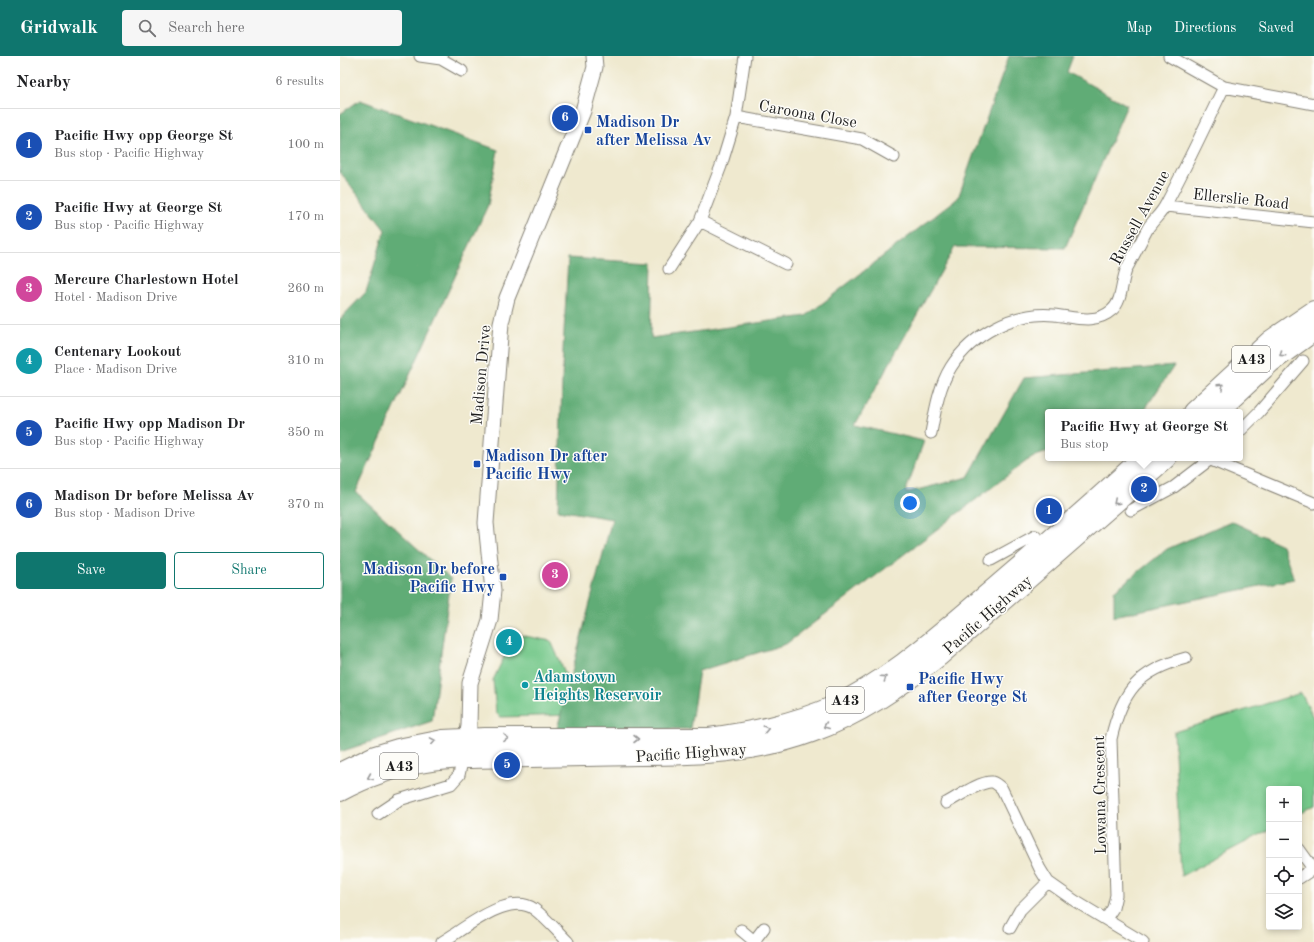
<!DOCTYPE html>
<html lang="en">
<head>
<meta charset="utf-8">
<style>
  :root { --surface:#fff; --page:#f6f6f6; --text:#202124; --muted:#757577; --line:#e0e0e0; --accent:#0f766e }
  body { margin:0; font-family:"Old Standard TT",serif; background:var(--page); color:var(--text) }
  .controls { position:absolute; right:12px; bottom:12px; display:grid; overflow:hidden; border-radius:4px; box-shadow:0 2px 6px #0003 }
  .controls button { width:36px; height:36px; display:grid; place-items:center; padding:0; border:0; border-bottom:1px solid var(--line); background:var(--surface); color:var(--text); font:20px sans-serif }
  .you { position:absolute; left:570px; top:447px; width:14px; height:14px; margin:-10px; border:3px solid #fff; border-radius:50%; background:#1a73e8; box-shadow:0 0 0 6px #1a73e833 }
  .badge { display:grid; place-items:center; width:26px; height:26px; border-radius:50%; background:var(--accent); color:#fff; font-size:13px; font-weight:700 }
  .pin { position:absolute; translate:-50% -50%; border:2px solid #fff; box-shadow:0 1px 4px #0006 }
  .popup { position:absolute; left:705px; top:353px; width:198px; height:52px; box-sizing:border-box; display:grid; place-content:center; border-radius:4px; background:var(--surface); filter:drop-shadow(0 1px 3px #0005); font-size:13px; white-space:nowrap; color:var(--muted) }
  .popup b { font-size:15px; color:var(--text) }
  .popup::after { content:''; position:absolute; left:50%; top:100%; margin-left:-8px; border:8px solid transparent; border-top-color:var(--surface) }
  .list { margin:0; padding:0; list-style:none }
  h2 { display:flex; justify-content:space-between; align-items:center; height:52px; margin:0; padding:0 16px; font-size:17px }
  h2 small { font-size:13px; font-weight:400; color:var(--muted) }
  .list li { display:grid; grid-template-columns:26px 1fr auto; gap:12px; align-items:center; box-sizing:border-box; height:72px; padding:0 16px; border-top:1px solid var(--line) }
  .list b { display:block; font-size:15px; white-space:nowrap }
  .list p { margin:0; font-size:13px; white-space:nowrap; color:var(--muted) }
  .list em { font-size:13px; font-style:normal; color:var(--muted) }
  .actions { display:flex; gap:8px; padding:12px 16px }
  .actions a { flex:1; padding:9px 0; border:1px solid var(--accent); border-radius:4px; text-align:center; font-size:14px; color:var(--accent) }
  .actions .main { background:var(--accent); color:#fff }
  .icon { flex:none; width:22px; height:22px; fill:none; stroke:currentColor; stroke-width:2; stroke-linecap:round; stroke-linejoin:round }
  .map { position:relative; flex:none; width:974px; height:886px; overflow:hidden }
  header { display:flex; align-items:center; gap:24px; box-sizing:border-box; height:56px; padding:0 20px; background:var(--accent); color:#fff }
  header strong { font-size:19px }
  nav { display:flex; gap:22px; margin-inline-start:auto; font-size:14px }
  .search { width:280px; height:36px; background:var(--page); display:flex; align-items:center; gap:10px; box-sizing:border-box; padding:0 14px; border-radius:4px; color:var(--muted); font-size:15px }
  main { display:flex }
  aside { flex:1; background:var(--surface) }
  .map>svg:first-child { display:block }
</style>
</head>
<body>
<header>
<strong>Gridwalk</strong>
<div class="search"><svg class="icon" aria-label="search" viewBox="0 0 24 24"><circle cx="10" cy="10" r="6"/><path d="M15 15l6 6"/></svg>Search here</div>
<nav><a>Map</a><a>Directions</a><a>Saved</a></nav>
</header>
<main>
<aside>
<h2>Nearby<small>6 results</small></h2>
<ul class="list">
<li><span class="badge" style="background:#1a4fb4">1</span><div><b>Pacific Hwy opp George St</b><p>Bus stop · Pacific Highway</p></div><em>100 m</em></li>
<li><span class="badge" style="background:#1a4fb4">2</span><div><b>Pacific Hwy at George St</b><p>Bus stop · Pacific Highway</p></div><em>170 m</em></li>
<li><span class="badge" style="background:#d1479c">3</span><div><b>Mercure Charlestown Hotel</b><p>Hotel · Madison Drive</p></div><em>260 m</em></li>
<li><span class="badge" style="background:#0f9aa8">4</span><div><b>Centenary Lookout</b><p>Place · Madison Drive</p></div><em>310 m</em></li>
<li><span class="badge" style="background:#1a4fb4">5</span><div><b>Pacific Hwy opp Madison Dr</b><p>Bus stop · Pacific Highway</p></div><em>350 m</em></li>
<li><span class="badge" style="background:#1a4fb4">6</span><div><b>Madison Dr before Melissa Av</b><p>Bus stop · Madison Drive</p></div><em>370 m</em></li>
</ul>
<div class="actions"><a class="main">Save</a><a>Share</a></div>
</aside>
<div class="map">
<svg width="974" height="886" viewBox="0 0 974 886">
  <rect width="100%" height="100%" fill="#fdfcf7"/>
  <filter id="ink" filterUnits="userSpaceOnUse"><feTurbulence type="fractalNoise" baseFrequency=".025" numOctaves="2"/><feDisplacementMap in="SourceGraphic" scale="8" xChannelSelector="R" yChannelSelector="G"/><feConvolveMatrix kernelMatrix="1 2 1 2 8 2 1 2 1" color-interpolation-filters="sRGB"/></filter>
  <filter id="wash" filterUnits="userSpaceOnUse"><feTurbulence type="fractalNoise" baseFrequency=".012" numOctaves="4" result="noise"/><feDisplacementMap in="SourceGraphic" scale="16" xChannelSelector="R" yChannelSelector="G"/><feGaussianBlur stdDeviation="0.9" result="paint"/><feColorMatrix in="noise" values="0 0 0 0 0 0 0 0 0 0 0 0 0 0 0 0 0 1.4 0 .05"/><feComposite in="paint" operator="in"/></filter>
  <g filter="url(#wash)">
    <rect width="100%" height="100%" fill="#efe9cf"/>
    <!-- green -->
    <path fill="#75c88a" stroke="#487253" d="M 169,577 L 211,585 L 236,642 L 232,659 L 161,661 L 156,657 L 153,624 L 166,597 L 157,589 Z
      M 961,637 L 974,663 L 974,751 L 959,758 L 959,733 L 929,733 L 929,774 L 841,820 L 834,676 Z"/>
    <!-- forest -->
    <path fill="#60ac76" stroke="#3e6449" d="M 669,0 L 733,0 L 727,16 L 787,49 L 725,192 L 615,191 L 515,369 L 584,385 L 565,437 L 628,421 L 684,322 L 834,310 L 803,356 L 708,356 L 708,396 L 692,401 L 446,588 L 359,615 L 350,673 L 217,673 L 272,463 L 218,454 L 223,294 L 228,202 L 313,207 L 311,282 L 466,260 L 618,142 Z
      M 20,44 L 158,94 L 148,149 L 16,436 L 111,523 L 92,665 L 0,696 L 0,263 L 26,236 L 45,174 L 0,116 L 0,58 Z
      M 891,465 L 942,489 L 954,523 L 774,560 L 774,535 L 827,493 Z"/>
  </g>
  <g filter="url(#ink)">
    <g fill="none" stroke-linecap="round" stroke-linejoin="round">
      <defs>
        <path id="street" d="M 80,0 L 101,3 L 122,15
          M 829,0 L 884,31 L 974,48
          M 396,61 L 522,83 L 554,101
          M 826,150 L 974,166
          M 360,165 L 446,208
          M 329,213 L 360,165 L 381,110 L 396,61 L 405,0
          M 900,375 L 919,356 L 963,305
          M 591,377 C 595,355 599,330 611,311 C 632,278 675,255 714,259 C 734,261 755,269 772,254 C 783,245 781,224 787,212 C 794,199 801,185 808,172 C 814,163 822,157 826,148 C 847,109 865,70 884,31
          M 866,402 L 974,447
          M 791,454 L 834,431 L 872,402
          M 651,504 L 695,480 L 704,489
          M 606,747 C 616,742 640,725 652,726 C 656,727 659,730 662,733 L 700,813 L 708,826 L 735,845 L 803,886
          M 38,758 L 59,744 L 111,728 L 119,719 L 123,701
          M 959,793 L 974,814
          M 959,822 L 973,813
          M 766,863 L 773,852 L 776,839 L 771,683 C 782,635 798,615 846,602
          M 670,872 L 680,854 L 708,826
          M 401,874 L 414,885
          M 102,886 C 124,873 169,835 194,853 C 206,862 217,875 228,886
          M 416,886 L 414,885 L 424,872"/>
        <path id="secondary" d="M 125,692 L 129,670 L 130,627 L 150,564 L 153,535 L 146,467 L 161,267 L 167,242 L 243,55 L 255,11 L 254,0"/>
        <path id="highway" d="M 853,356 L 930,285 L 974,255
          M 877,356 L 931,306 L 974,275
          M 0,717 L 35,700 L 58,693 L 103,684 L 145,682 L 369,682 C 411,676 453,668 492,651 C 552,623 600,578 650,536 C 701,492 753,448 802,402
          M 0,735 C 66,699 118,702 190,701 C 226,700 262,700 298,699 C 357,699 416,697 472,676 C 519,659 560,631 599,600 L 826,402"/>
      </defs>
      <!-- street casing -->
      <use href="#street" stroke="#868276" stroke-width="13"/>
      <!-- secondary casing -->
      <use href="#secondary" stroke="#868276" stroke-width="17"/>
      <!-- highway casing -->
      <use href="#highway" stroke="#868276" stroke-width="22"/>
      <!-- street -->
      <use href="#street" stroke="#fff" stroke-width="11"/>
      <!-- secondary -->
      <use href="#secondary" stroke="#fff" stroke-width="15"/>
      <!-- highway -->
      <use href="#highway" stroke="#fff" stroke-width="20"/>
    </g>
    <!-- one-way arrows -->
    <defs><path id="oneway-chevron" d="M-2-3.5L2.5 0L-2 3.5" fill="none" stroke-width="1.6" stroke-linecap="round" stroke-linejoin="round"/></defs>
    <g stroke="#999">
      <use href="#oneway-chevron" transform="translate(942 298) rotate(144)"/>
      <use href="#oneway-chevron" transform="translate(881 330) rotate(-43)"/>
      <use href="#oneway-chevron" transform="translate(776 446) rotate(139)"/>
      <use href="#oneway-chevron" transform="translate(544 622) rotate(-34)"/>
      <use href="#oneway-chevron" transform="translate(486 670) rotate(157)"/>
      <use href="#oneway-chevron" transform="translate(426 673) rotate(-13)"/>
      <use href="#oneway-chevron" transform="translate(166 682) rotate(1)"/>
      <use href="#oneway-chevron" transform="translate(296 683)"/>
      <use href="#oneway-chevron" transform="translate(93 685) rotate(-10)"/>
      <use href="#oneway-chevron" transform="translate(30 721) rotate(157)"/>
    </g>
  </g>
  <!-- markers -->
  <g fill="#1a4fb4" stroke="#fdfcf7" stroke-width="1.5">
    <rect x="244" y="70" width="8" height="8" rx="2"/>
    <rect x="133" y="404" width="8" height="8" rx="2"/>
    <rect x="159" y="517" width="8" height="8" rx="2"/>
    <rect x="566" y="627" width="8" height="8" rx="2"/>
  </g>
  <circle fill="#0f9aa8" stroke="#fdfcf7" stroke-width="1.5" cx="185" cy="629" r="4"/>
  <g text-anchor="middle" stroke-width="3" stroke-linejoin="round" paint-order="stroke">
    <!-- shield labels -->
    <g fill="#fdfcf7" stroke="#605f5e" stroke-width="1">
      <rect x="892" y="290" width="38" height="26" rx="3"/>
      <rect x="486" y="631" width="38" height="26" rx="3"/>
      <rect x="40" y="697" width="38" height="26" rx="3"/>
    </g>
    <g font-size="15" font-weight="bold" fill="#1c1c1c">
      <text x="911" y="308">A43</text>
      <text x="505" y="649">A43</text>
      <text x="59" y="715">A43</text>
    </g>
    <!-- street labels -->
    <g font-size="16" fill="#1c1c1c" stroke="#fdfcf7">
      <text transform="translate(468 57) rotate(10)" y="6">Caroona Close</text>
      <text transform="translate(901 142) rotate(6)" y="6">Ellerslie Road</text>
      <text transform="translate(799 161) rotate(-61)" y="6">Russell Avenue</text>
      <text transform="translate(140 319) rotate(-85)" y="6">Madison Drive</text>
      <text transform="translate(647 558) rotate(-41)" y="6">Pacific Highway</text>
      <text transform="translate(351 696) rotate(-4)" y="6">Pacific Highway</text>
      <text transform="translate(759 739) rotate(-91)" y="6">Lowana Crescent</text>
    </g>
    <!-- transit labels -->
    <g font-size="16" font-weight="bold" fill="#164399" stroke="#fdfcf7" text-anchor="start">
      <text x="256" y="71">Madison Dr<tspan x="256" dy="18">after Melissa Av</tspan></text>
      <text x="145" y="405">Madison Dr after<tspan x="145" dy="18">Pacific Hwy</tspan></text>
      <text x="155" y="518" text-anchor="end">Madison Dr before<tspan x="155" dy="18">Pacific Hwy</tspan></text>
      <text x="578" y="628">Pacific Hwy<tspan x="578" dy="18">after George St</tspan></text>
    </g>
    <!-- culture labels -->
    <g font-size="16" font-weight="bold" fill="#0d838f" stroke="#fdfcf7" text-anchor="start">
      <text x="193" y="626">Adamstown<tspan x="193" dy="18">Heights Reservoir</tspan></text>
    </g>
  </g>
</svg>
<div class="controls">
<button>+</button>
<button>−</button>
<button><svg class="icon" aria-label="locate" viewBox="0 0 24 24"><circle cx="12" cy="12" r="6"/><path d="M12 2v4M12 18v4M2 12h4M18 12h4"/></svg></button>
<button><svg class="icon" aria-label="layers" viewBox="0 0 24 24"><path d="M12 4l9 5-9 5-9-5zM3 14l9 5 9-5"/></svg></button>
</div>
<div class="you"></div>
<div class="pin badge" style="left:709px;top:455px;background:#1a4fb4">1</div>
<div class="pin badge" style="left:804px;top:433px;background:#1a4fb4">2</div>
<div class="popup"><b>Pacific Hwy at George St</b>Bus stop</div>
<div class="pin badge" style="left:215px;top:519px;background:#d1479c">3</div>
<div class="pin badge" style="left:169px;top:586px;background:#0f9aa8">4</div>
<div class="pin badge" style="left:167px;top:709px;background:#1a4fb4">5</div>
<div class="pin badge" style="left:225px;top:62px;background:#1a4fb4">6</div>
</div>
</main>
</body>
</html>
